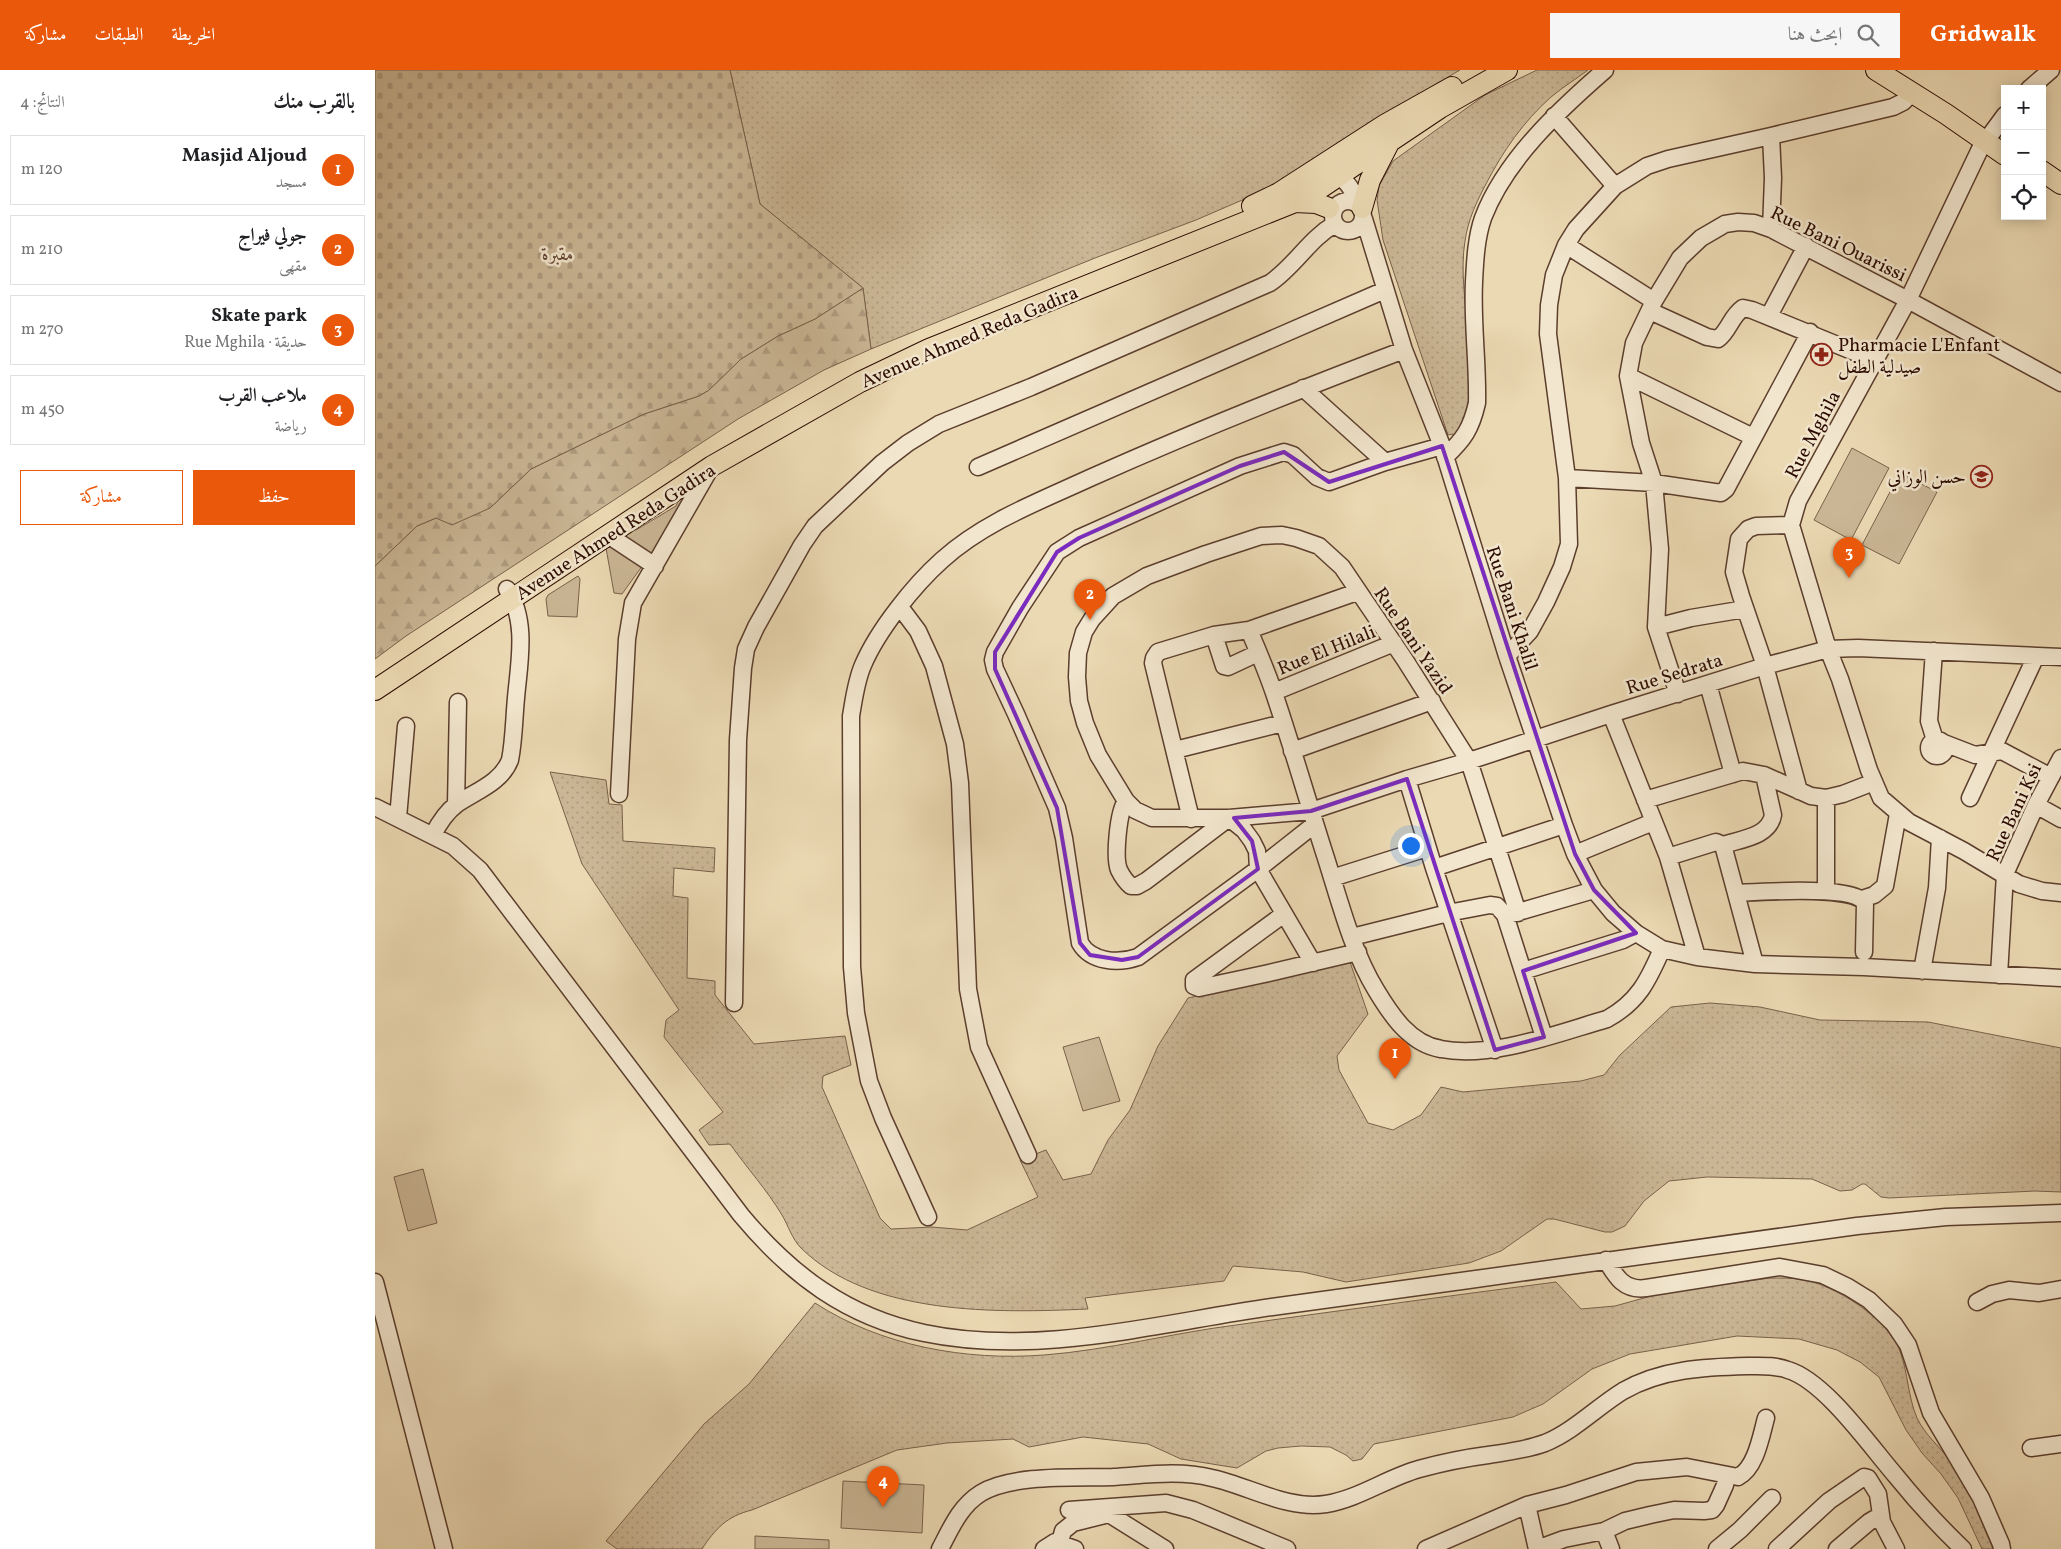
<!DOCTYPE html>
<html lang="ar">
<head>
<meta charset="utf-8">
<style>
  :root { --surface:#fff; --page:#f6f6f6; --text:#202124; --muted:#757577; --line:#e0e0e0; --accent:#ea580c }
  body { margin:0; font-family:Vollkorn,Amiri,serif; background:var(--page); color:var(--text); direction:rtl }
  .controls { position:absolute; right:15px; top:15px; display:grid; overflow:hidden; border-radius:0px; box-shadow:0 2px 12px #0003 }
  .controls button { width:45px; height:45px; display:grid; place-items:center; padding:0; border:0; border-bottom:1px solid var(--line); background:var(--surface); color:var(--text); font:25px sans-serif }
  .you { position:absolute; left:1035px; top:775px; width:18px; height:18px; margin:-12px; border:4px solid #fff; border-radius:50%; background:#1a73e8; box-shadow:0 0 0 8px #1a73e833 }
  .badge { display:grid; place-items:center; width:32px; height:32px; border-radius:50%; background:var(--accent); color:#fff; font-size:16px; font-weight:700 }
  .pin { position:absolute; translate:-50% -41px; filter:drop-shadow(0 1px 2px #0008) }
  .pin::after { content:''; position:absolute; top:26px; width:18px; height:15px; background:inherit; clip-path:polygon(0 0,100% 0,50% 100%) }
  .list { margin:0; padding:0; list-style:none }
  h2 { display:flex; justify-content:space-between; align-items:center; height:65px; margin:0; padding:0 20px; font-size:21px }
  h2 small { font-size:16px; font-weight:400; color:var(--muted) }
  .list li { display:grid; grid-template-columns:32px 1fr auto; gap:15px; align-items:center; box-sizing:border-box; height:70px; margin:0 10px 10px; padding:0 10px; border:1px solid var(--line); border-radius:0px }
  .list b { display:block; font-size:19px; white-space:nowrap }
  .list p { margin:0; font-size:16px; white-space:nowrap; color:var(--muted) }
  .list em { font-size:16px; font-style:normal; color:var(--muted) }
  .actions { display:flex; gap:10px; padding:15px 20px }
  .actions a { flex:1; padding:11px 0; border:1px solid var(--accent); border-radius:0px; text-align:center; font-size:18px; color:var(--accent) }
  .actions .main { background:var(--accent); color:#fff }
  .icon { flex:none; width:28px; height:28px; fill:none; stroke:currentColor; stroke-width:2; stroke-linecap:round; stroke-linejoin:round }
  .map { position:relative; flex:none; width:1686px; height:1479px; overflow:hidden; direction:ltr }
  header { display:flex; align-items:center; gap:30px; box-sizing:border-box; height:70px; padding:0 25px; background:var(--accent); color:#fff }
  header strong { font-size:24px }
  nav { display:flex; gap:28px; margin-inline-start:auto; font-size:18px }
  .search { width:350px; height:45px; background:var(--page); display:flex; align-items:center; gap:12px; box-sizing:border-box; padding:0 18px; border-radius:0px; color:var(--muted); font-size:19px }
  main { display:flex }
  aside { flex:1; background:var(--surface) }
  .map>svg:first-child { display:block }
</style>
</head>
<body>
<header>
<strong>Gridwalk</strong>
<div class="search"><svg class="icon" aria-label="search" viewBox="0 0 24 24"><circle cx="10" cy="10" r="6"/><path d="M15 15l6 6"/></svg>ابحث هنا</div>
<nav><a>الخريطة</a><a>الطبقات</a><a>مشاركة</a></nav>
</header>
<main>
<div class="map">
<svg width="1686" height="1479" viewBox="0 0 1686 1479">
  <defs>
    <pattern id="grass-dots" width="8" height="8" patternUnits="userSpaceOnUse" patternTransform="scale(1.25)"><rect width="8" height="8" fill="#cab695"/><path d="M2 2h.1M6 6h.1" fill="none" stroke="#ae9b7f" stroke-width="1.8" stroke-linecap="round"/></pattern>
    <pattern id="forest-firs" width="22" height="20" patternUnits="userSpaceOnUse" patternTransform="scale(1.25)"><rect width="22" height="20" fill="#cab695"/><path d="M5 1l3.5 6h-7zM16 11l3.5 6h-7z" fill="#ae9b7f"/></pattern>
    <pattern id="cemetery-stones" width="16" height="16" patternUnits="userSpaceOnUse" patternTransform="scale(1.25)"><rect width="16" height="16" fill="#cab695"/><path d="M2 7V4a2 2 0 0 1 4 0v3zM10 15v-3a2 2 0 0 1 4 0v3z" fill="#ae9b7f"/></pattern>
  </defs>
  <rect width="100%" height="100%" fill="#ebd9b3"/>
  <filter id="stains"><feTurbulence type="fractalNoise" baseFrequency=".004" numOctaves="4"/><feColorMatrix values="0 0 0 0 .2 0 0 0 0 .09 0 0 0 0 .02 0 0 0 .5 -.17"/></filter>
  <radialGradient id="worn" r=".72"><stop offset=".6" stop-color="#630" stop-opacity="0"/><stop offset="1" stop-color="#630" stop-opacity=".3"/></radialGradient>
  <!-- grass -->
  <path fill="url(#grass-dots)" stroke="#7a604a" d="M 355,0 L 1085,0 L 1000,50 L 902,115 L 821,150 L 720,188 L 496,279 L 488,218 L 385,134 Z
    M 1162,0 L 1213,0 C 1201,9 1188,17 1176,27 C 1148,52 1128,81 1111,114 C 1101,133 1093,150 1090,171 C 1085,201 1091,235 1093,265 C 1095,304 1101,333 1079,368 L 1078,364 L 1073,365 L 1008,170 L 1002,130 L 1004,116 L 1018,91 L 1110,25 Z
    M 175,702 L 231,710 L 234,734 L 247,735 L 248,771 L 340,778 L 339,802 L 299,798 L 298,826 L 313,828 L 312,908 L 340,911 L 340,925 L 379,974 L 470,966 L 476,995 L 448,1006 L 447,1017 L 505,1148 L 516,1159 L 557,1157 L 592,1160 L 663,1127 L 645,1090 L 671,1080 L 688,1110 L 716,1104 L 733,1070 L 755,1040 L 783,976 L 813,928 L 975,892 L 993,944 L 962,986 L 964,1000 L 993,1053 L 1018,1060 L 1046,1045 L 1066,1017 L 1088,1022 L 1206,1011 L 1229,1005 L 1245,985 L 1296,937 L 1335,933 L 1385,937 L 1445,950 L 1553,952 L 1686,978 L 1686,1122 L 1660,1121 L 1514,1128 L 1506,1127 L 1490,1114 L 1487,1114 L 1477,1120 L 1465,1121 L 1437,1109 L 1332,1107 L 1294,1111 L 1269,1131 L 1250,1156 L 1237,1162 L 1230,1162 L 1179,1149 L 1172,1149 L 1126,1181 L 1094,1193 L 971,1212 L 928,1202 L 858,1196 L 849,1211 L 710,1228 L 713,1239 C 622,1243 495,1246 426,1178 C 417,1169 413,1155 407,1145 C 392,1120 372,1098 355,1074 L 334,1075 L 324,1060 L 348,1042 L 289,967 L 291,950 L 304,940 L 207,794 Z
    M 1395,1208 C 1405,1208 1416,1208 1426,1209 C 1460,1215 1512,1248 1525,1281 C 1533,1303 1533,1327 1542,1348 C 1550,1365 1566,1378 1577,1393 C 1595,1418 1606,1451 1618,1479 L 1607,1479 L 1583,1428 L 1566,1404 L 1547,1383 L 1531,1360 L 1504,1307 L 1485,1292 L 1462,1280 L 1424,1269 L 1362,1266 L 1255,1284 L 1217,1299 L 1168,1334 L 1138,1347 L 999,1374 L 987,1389 L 978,1391 L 971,1385 L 955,1377 L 926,1376 L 903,1378 L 891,1381 L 862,1398 L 806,1389 L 773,1374 L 708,1367 L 654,1377 L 638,1369 L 572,1373 L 522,1380 L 377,1440 C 352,1446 340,1459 327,1479 L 242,1479 L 231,1471 L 329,1354 L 374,1314 L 440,1233 C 506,1276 591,1291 669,1285 C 734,1280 797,1263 861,1255 C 968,1240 1074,1226 1181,1212 L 1206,1239 L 1240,1236 L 1287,1223 Z"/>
  <!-- forest -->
  <path fill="url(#forest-firs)" stroke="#7a604a" d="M 488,218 L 496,279 L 449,300 L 363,349 L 31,566 L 0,589 L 0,496 L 42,456 L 61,448 L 115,438 L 156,399 L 269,344 L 324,326 L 334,320 L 366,289 L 403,266 L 440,249 Z"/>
  <!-- cemetery -->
  <path fill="url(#cemetery-stones)" stroke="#7a604a" d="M 0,0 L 355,0 L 385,134 L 488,218 L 440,249 L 403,266 L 366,289 L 334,320 L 324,326 L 269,344 L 156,399 L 115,438 L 77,455 L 61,448 L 42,456 L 0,496 Z"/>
  <!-- garden -->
  <path fill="#cab695" stroke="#7a604a" d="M 1477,378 L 1514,398 L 1476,470 L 1439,450 Z
    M 1525,403 L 1562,422 L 1524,494 L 1487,475 Z
    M 315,418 L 311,437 L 299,444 L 278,487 L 246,466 L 258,458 L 261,460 L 301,436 L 307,422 Z
    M 234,477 L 239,478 L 268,495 L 247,524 L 239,523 L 231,478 Z
    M 203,506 L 205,509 L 202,547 L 173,546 L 171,529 L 173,525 Z
    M 724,967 L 745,1031 L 708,1041 L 688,977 Z
    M 48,1099 L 62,1153 L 33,1161 L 19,1107 Z
    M 468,1411 L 549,1415 L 547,1463 L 466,1458 Z
    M 380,1466 L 454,1470 L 454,1479 L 380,1479 Z"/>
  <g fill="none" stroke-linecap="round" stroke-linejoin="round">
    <defs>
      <path id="minor" d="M 1654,19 L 1676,0
        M 1630,45 L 1605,79 L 1533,230 L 1423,431 L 1416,455 L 1453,579 L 1465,609 L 1494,700 L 1506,728 L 1534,752 L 1589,781 L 1644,814 L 1667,821 L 1686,823
        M 1179,46 L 1240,116
        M 1396,66 L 1398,108 L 1396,159
        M 954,102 C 970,107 978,118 982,134
        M958 146a15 15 0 1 1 30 0a15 15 0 1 1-30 0Z
        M 989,149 L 1029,280 L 1067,376 L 1132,586 L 1189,755 L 1200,784 L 1219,820 L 1238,843 L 1261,863 L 1287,879 L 1322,887 L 1380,894 L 1489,897 L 1686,908
        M 1191,175 L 1279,231
        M 1275,241 L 1332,267 L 1343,269 C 1354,261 1356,246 1368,238 L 1377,240 L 1499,290
        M 1395,247 L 1396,242 L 1431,176
        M 1253,306 L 1378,367
        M 928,318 L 1010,392
        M 1070,387 C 1089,369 1096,359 1102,333 C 1103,293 1097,252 1099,212 C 1100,192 1101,168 1108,148 C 1130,90 1184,40 1230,0
        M 603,397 L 1010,220
        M 1192,408 L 1279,413 L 1346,423 L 1351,419 L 1435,262
        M 1416,455 L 1381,456 L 1373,459 L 1364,469 L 1359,502 L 1366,526 L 1390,596 L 1424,721
        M 233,465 L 280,496
        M 525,537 L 543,561 L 559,596 L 580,674 L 585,713 L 593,919 L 604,977 L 653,1085
        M 1281,557 L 1316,548 L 1370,539
        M 874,560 C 883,581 892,602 899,623 C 917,676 932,729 949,782 C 964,828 976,879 1001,920 C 1016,945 1035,974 1066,979 C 1117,989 1183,963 1232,949 C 1263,932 1273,911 1287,879
        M 839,565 L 849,596 L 853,597 L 883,583
        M 1559,581 L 1554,651 L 1560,670
        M 1132,586 L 1155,561 L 1171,532 L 1187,497 L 1194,474 L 1192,408 L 1173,264 L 1174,235 L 1179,205 L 1191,175 L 1201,159 L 1240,116 L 1272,96 L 1293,89 L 1396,66 L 1518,37 L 1528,32 L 1538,22
        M 1333,614 L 1358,704
        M 899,622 L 1019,573
        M 1303,624 L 1281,557 L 1285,479 L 1279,413 L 1266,373 L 1253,306 L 1259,273 L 1279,231 L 1305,188 L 1326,168 L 1350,154 L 1363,152 L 1379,153 L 1396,159 L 1533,230 L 1686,313
        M 1236,644 L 1293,787 L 1322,887
        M1554 678a8 8 0 1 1 16 0a8 8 0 1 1-16 0Z
        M 1569,673 L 1600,685 L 1627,681 L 1676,707
        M 800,680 L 908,653
        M 917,681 L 1057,631
        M 1032,709 L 1059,798 L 1120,980
        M 244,724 L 252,569 L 258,533 L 336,397
        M 1595,728 L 1661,586
        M 1270,730 L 1368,701 L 1389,705 L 1436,726 L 1451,728 L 1468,724 L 1499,712
        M 751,731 C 743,742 739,788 744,800 C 747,806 751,812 756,816 L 762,816 L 771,811 L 854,748 L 869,760 L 877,771 L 882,781 L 883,799 L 938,893
        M 81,735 L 83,632
        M 1661,735 L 1686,749
        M 0,737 L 78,776 L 105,800 L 366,1145 C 416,1205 472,1247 549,1263 C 663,1287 784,1253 897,1237 C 1092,1210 1287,1184 1482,1156 L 1571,1147 L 1686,1143
        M 23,748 L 31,656
        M 816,749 L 778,593 L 779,588 L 783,582 L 839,565 L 874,560 L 982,522
        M 940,754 L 883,799 L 763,887 C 743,894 716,892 705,873 L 689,768 L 682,738 L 641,644 L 620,599 L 618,590 L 620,582 L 645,538 L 682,482 L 704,468 L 865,396 L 909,382 L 918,385 L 942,407 L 954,412 L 1010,392 L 1067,376
        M 58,765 C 64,753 71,742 82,734 C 101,721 126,713 135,690 C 139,670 139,649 141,628 C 144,593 153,551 132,519
        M 1348,775 C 1366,769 1394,767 1398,745 L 1389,705
        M 1200,784 L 1278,752
        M 1293,787 L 1341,772 L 1348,775 L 1380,894
        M 1059,798 L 1189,755
        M 957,808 L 1052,778
        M 1451,821 L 1451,728
        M 1362,823 C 1384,822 1479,815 1490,833 L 1489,882
        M 1487,829 L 1499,825 L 1510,816 L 1523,744
        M 1143,843 L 1094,691 L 1030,590 L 967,497 L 944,476 L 921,468 L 907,465 L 886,466 L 831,484 L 772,506 L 738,526 L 717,549 L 709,562 L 703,583 L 702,607 L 704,631 L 710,653 L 723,685 L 751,731 L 760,740 L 777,748 L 854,748 L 936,741 L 1032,709 L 1094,691 L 1236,644 L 1390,596 L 1453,579 L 1483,578 L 1686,587
        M 909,844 L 819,910 L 819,916 L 824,918 L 894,903 L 983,882
        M 1133,845 L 1219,820
        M 977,867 L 1073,843 L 1115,835 L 1122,836 L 1130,845 L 1169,967
        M 1148,901 L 1248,870 L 1261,863
        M 1547,901 L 1562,818 L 1565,768
        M 1624,905 L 1630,804 L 1661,735 L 1686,688
        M 359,933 L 363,670 L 368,598 L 371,579 L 381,557 L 427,475 L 440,456 L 507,393 L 533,373 L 564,354 L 656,317 L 895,213 C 920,196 934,169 960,154
        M 553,1147 L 508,1048 L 494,1011 L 481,943 L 477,897 L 476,646 C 479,629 481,611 488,595 C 503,560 539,515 567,490 C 609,452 665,431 715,408 C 818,362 923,320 1029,280
        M 1231,1190 C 1241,1207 1249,1221 1271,1218 L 1405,1197 L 1448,1205 L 1473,1217 L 1494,1230 L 1519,1254 L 1533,1275 L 1556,1343 L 1606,1428 L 1626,1474 L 1627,1479
        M 0,1212 L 69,1479
        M 1602,1232 L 1617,1224 L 1634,1220 L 1664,1223 L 1686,1219
        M 1656,1378 L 1686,1374
        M 1152,1435 L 1162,1479
        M 694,1440 L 791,1433 L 818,1440 L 912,1479
        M 1229,1461 L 1236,1479
        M 685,1472 L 688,1461 L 698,1453 L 734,1444 L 790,1479
        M 565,1479 C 576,1458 585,1436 606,1423 C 637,1404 701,1408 738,1407 C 772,1405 804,1400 837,1408 C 874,1416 912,1440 951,1434 C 983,1429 1012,1408 1044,1399 C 1066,1393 1090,1388 1113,1385 C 1132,1382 1151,1380 1170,1373 C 1199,1361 1222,1337 1248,1321 C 1286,1299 1330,1297 1373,1296 C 1386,1296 1400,1295 1413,1300 C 1450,1311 1495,1376 1521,1406 C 1542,1432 1564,1456 1588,1479
        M 669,1479 L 680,1472 L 700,1479
        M 1051,1479 L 1152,1435 L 1191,1425 L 1261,1402 L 1312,1397 L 1363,1407 C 1381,1398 1386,1366 1391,1348
        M 1162,1479 L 1189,1469 L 1229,1461 L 1250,1451 L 1275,1445 L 1299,1440 L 1329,1441 L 1337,1440 L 1341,1435 L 1350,1415 L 1352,1405
        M 1342,1479 L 1365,1460 L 1397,1428
        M 1402,1479 L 1454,1431 L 1489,1407 L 1493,1408 L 1503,1424 L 1507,1452 L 1521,1479
        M 1462,1479 L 1494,1452 L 1499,1449 L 1507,1452"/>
      <path id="major" d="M 1501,0 L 1571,44 L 1630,85
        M 1667,101 L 1686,114
        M 920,132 L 941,133 L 954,138
        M 877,136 L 904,123 L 1011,54 L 1077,17
        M 987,138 L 995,110 L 1014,73
        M 0,620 L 337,396 L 485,312 L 554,279 L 920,132 L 947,117 L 1065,38 L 1132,0"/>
    </defs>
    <!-- minor casing -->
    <use href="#minor" stroke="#5b3e2d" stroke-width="19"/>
    <!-- major casing -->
    <use href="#major" stroke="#2b0b00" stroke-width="22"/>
    <!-- minor -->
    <use href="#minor" stroke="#f2e6ce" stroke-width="16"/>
    <!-- major -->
    <use href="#major" stroke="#ebd9b3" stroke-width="20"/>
  </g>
  <!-- marked area -->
  <path fill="none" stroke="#7b2cbf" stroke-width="4" stroke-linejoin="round" d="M 1067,376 L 1200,784 L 1219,820 L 1261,863 L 1148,901 L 1169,967 L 1120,980 L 1032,709 L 936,741 L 859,748 L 877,771 L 883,799 L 763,887 L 747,890 L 715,885 L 705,873 L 682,738 L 620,599 L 620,582 L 682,482 L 704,468 L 865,396 L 909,382 L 954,412 Z"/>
  <!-- icons -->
  <defs>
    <symbol id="pharmacy-ring" viewBox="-11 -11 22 22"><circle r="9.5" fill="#f2e6ce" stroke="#8f2418" stroke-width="1.5"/><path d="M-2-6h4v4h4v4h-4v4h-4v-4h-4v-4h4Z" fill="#8f2418"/></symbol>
    <symbol id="school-ring" viewBox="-11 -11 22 22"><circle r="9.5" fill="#f2e6ce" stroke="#8f2418" stroke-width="1.5"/><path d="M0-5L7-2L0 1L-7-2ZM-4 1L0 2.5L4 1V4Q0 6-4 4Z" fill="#8f2418"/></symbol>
  </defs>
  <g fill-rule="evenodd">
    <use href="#pharmacy-ring" x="1434" y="272" width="25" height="25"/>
    <use href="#school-ring" x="1594" y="394" width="25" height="25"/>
  </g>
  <g text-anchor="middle" stroke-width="5" stroke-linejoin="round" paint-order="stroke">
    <!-- street labels -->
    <g font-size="19" fill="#2b0b00" stroke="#f2e6ce">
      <text transform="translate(1464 173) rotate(26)" y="7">Rue Bani Ouarissi</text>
      <text transform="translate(594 266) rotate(-23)" y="7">Avenue Ahmed Reda Gadira</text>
      <text transform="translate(1437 364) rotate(-62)" y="7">Rue Mghila</text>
      <text transform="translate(240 461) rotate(-33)" y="7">Avenue Ahmed Reda Gadira</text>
      <text transform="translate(1138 538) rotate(72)" y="7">Rue Bani Khalil</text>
      <text transform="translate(1039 570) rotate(56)" y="7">Rue Bani Yazid</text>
      <text transform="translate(951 579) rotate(-22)" y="7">Rue El Hilali</text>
      <text transform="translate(1299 603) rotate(-17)" y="7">Rue Sedrata</text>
      <text transform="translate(1638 742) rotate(-65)" y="7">Rue Bani Ksi</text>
    </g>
    <!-- park labels -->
    <g font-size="19" font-style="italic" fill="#634734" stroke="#f2e6ce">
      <text x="183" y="190">مقبرة</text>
    </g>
    <!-- poi labels -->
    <g font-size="19" fill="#2b0b00" stroke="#f2e6ce" text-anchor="start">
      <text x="1463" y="281">Pharmacie L'Enfant<tspan x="1463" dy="22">صيدلية الطفل</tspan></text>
      <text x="1591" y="413" text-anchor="end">حسن الوزاني</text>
    </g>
  </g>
  <rect width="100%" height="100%" filter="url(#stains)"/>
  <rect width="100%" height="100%" fill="url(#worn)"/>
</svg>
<div class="controls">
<button>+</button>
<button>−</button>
<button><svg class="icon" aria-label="locate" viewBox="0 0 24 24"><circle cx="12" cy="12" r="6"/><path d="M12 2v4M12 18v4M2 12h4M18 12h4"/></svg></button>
</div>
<div class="you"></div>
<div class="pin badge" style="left:1020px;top:1009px">1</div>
<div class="pin badge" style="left:715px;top:550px">2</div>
<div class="pin badge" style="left:1474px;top:508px">3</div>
<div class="pin badge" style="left:508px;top:1437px">4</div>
</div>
<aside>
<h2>بالقرب منك<small>النتائج: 4</small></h2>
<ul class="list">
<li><span class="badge">1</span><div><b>Masjid Aljoud</b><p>مسجد</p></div><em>120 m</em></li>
<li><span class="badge">2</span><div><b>جولي فيراج</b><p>مقهى</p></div><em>210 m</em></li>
<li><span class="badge">3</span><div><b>Skate park</b><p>حديقة · Rue Mghila</p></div><em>270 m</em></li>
<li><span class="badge">4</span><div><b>ملاعب القرب</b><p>رياضة</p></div><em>450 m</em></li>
</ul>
<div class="actions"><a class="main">حفظ</a><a>مشاركة</a></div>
</aside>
</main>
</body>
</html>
